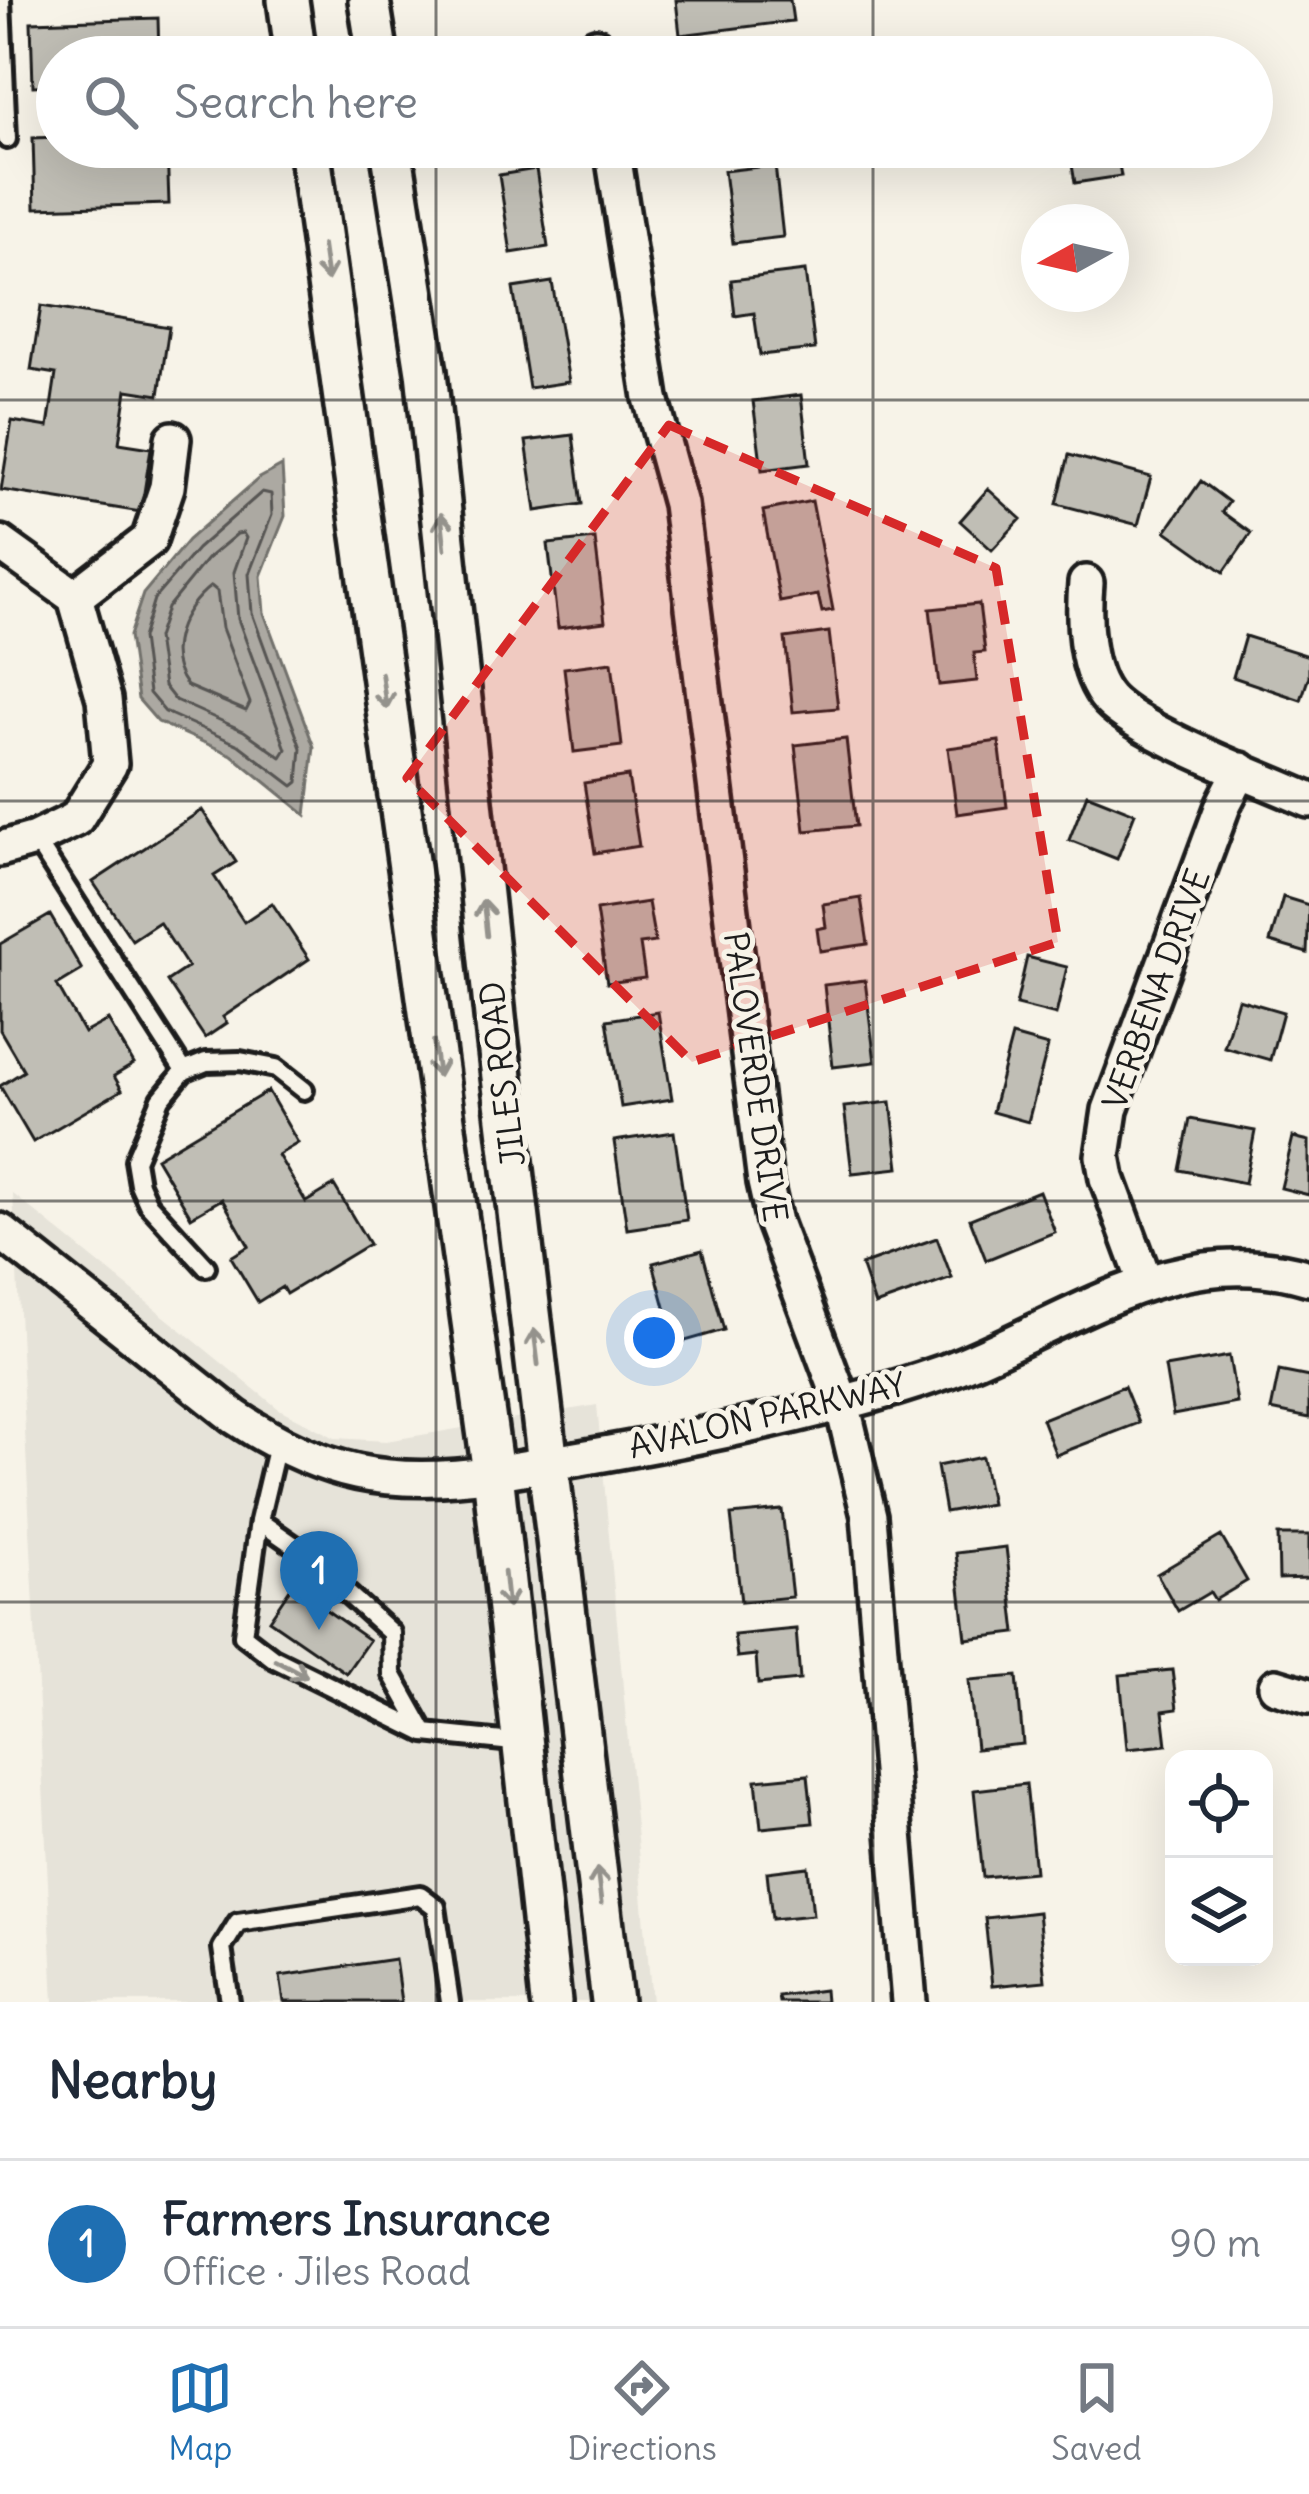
<!DOCTYPE html>
<html lang="en">
<head>
<meta charset="utf-8">
<style>
  :root { --surface:#fff; --page:#f6f6f7; --text:#1f2937; --muted:#747a83; --line:#e0e1e3; --accent:#1f6fb2 }
  body { margin:0; font-family:Delius,sans-serif; background:var(--page); color:var(--text) }
  .controls { position:absolute; right:36px; bottom:36px; display:grid; overflow:hidden; border-radius:24px; box-shadow:0 12px 48px #0002 }
  .controls button { width:108px; height:108px; display:grid; place-items:center; padding:0; border:0; border-bottom:3px solid var(--line); background:var(--surface); color:var(--text); font:60px sans-serif }
  .compass { position:absolute; left:1021px; top:204px; width:108px; height:108px; border-radius:50%; background:var(--surface); box-shadow:0 12px 48px #0002; rotate:262deg }
  .you { position:absolute; left:654px; top:1338px; width:42px; height:42px; margin:-30px; border:9px solid #fff; border-radius:50%; background:#1a73e8; box-shadow:0 0 0 18px #1a73e833 }
  .badge { display:grid; place-items:center; width:78px; height:78px; border-radius:50%; background:var(--accent); color:#fff; font-size:39px; font-weight:700 }
  .pin { position:absolute; translate:-50% -99px; filter:drop-shadow(0 3px 6px #0008) }
  .pin::after { content:''; position:absolute; top:63px; width:42px; height:36px; background:inherit; clip-path:polygon(0 0,100% 0,50% 100%) }
  .list { margin:0; padding:0; list-style:none }
  h2 { display:flex; justify-content:space-between; align-items:center; height:156px; margin:0; padding:0 48px; font-size:51px }
  h2 small { font-size:39px; font-weight:400; color:var(--muted) }
  .list li { display:grid; grid-template-columns:78px 1fr auto; gap:36px; align-items:center; box-sizing:border-box; height:168px; padding:0 48px; border-top:3px solid var(--line) }
  .list b { display:block; font-size:45px; white-space:nowrap }
  .list p { margin:0; font-size:39px; white-space:nowrap; color:var(--muted) }
  .list em { font-size:39px; font-style:normal; color:var(--muted) }
  .icon { flex:none; width:66px; height:66px; fill:none; stroke:currentColor; stroke-width:2; stroke-linecap:round; stroke-linejoin:round }
  .map { position:relative; flex:none; width:1309px; height:2002px; overflow:hidden }
  .search { position:absolute; background:var(--surface); box-shadow:0 12px 48px #0002; left:36px; right:36px; top:36px; height:132px; display:flex; align-items:center; gap:30px; box-sizing:border-box; padding:0 42px; border-radius:66px; color:var(--muted); font-size:45px }
  .sheet { height:324px; background:var(--surface) }
  nav { display:flex; justify-content:space-around; align-items:center; box-sizing:border-box; height:168px; border-top:3px solid var(--line); background:var(--surface); font-size:33px; color:var(--muted) }
  nav a { display:grid; justify-items:center; gap:6px }
  nav .on { color:var(--accent) }
  .map>svg:first-child { display:block }
</style>
</head>
<body>
<div class="map">
<svg width="1309" height="2002" viewBox="0 0 1309 2002">
  <rect width="100%" height="100%" fill="#f7f3e8"/>
  <filter id="ink" filterUnits="userSpaceOnUse"><feTurbulence type="fractalNoise" baseFrequency=".00833" numOctaves="2"/><feDisplacementMap in="SourceGraphic" scale="24" xChannelSelector="R" yChannelSelector="G"/><feConvolveMatrix kernelMatrix="1 2 1 2 8 2 1 2 1" color-interpolation-filters="sRGB"/></filter>
  <g filter="url(#ink)">
    <!-- built -->
    <path fill="#e6e3d9" d="M 13,1194 L 279,1409 L 335,1438 L 386,1441 L 597,1405 L 652,2002 L 54,2002 Z"/>
    <!-- water -->
    <path fill="#aca9a2" stroke="#72716c" stroke-width="3" d="M 282,466 L 285,516 L 261,576 L 264,613 L 314,747 L 306,815 L 232,755 L 158,722 L 138,699 L 129,636 L 143,594 L 188,540 L 258,479 Z"/>
    <g fill="none" stroke-linecap="round" stroke-linejoin="round">
      <!-- shore -->
      <path stroke="#565452" stroke-width="3" d="M 262,492 L 271,494 L 272,515 L 249,574 L 252,613 L 301,748 L 298,782 L 293,786 L 239,745 L 165,712 L 149,693 L 142,638 L 154,599 L 197,549 Z
        M 237,534 L 243,533 L 246,538 L 234,572 L 238,619 L 286,749 L 281,757 L 244,731 L 175,700 L 164,686 L 157,638 L 167,608 L 207,559 Z
        M 211,586 L 217,591 L 222,628 L 250,703 L 246,711 L 187,686 C 161,653 182,608 211,586 Z"/>
    </g>
    <!-- building -->
    <path fill="#c0beb5" stroke="#1c1c1c" stroke-width="3" d="M 676,0 L 790,0 L 793,21 L 680,35 Z
      M 158,18 L 159,57 L 57,57 L 57,85 L 33,86 L 31,22 Z
      M 683,38 L 686,57 L 647,57 L 645,44 Z
      M 57,137 L 57,147 L 167,147 L 169,204 L 35,208 L 33,138 Z
      M 1069,147 L 1116,147 L 1121,176 L 1075,183 Z
      M 775,165 L 783,237 L 733,243 L 724,171 Z
      M 536,169 L 548,247 L 511,253 L 499,175 Z
      M 805,271 L 815,349 L 760,355 L 754,313 L 735,316 L 731,280 Z
      M 552,282 L 569,382 L 529,388 L 513,288 Z
      M 41,306 L 169,327 L 159,395 L 127,390 L 119,443 L 151,448 L 141,512 L 1,490 L 12,421 L 48,427 L 56,374 L 31,370 Z
      M 801,395 L 809,464 L 762,470 L 753,401 Z
      M 573,435 L 582,504 L 536,511 L 526,441 Z
      M 1069,455 L 1151,477 L 1138,525 L 1057,504 Z
      M 1201,481 L 1229,502 L 1222,512 L 1251,533 L 1224,572 L 1166,531 Z
      M 988,489 L 1021,519 L 992,550 L 960,521 Z
      M 812,501 L 833,610 L 822,612 L 818,595 L 780,602 L 763,511 Z
      M 595,539 L 605,622 L 558,628 L 548,544 Z
      M 979,604 L 985,652 L 974,653 L 977,681 L 939,685 L 930,609 Z
      M 829,632 L 838,708 L 793,712 L 785,638 Z
      M 1245,636 L 1309,656 L 1309,676 L 1301,700 L 1233,677 Z
      M 612,662 L 622,746 L 574,752 L 564,668 Z
      M 846,739 L 856,826 L 805,831 L 795,745 Z
      M 999,741 L 1007,807 L 957,814 L 948,748 Z
      M 628,776 L 639,846 L 595,853 L 584,783 Z
      M 1087,794 L 1135,813 L 1117,859 L 1069,840 Z
      M 202,810 L 236,862 L 214,876 L 244,922 L 272,903 L 309,959 L 223,1017 L 227,1023 L 205,1038 L 167,981 L 188,967 L 159,922 L 132,940 L 93,882 Z
      M 1283,897 L 1309,905 L 1307,953 L 1270,942 Z
      M 861,898 L 868,944 L 820,951 L 817,929 L 826,927 L 823,904 Z
      M 648,902 L 655,942 L 640,944 L 645,978 L 607,983 L 596,910 Z
      M 50,915 L 82,970 L 57,985 L 84,1033 L 108,1020 L 134,1064 L 114,1076 L 122,1090 L 33,1142 L 0,1086 L 24,1071 L 0,1030 L 0,944 Z
      M 1027,957 L 1067,967 L 1056,1015 L 1016,1005 Z
      M 865,980 L 875,1062 L 833,1067 L 824,985 Z
      M 1238,999 L 1283,1012 L 1270,1060 L 1224,1047 Z
      M 658,1012 L 672,1099 L 621,1107 L 607,1020 Z
      M 1012,1036 L 1048,1046 L 1028,1122 L 992,1112 Z
      M 268,1091 L 298,1143 L 278,1155 L 306,1202 L 334,1185 L 369,1244 L 286,1294 L 282,1287 L 258,1302 L 231,1257 L 249,1246 L 222,1199 L 191,1217 L 156,1158 Z
      M 891,1102 L 899,1168 L 852,1173 L 844,1107 Z
      M 1190,1119 L 1255,1131 L 1245,1183 L 1180,1170 Z
      M 674,1132 L 687,1220 L 627,1229 L 614,1141 Z
      M 1293,1137 L 1309,1141 L 1309,1195 L 1281,1188 Z
      M 1039,1191 L 1055,1232 L 986,1260 L 970,1219 Z
      M 937,1238 L 952,1278 L 875,1305 L 861,1265 Z
      M 702,1250 L 724,1330 L 675,1344 L 653,1263 Z
      M 1229,1356 L 1237,1403 L 1173,1415 L 1165,1367 Z
      M 1279,1371 L 1309,1377 L 1309,1418 L 1271,1410 Z
      M 1124,1386 L 1139,1423 L 1056,1455 L 1042,1419 Z
      M 982,1457 L 991,1504 L 945,1512 L 937,1466 Z
      M 782,1510 L 792,1597 L 741,1602 L 731,1515 Z
      M 1278,1535 L 1309,1535 L 1309,1578 L 1279,1579 Z
      M 1221,1536 L 1247,1581 L 1215,1600 L 1210,1592 L 1178,1611 L 1157,1574 Z
      M 1006,1547 L 1016,1633 L 966,1639 L 956,1553 Z
      M 292,1586 L 369,1640 L 346,1673 L 269,1620 Z
      M 796,1629 L 800,1680 L 758,1684 L 756,1655 L 737,1657 L 734,1635 Z
      M 1172,1670 L 1177,1709 L 1163,1711 L 1167,1745 L 1127,1749 L 1120,1675 Z
      M 1017,1676 L 1023,1744 L 976,1749 L 969,1680 Z
      M 808,1775 L 813,1823 L 761,1828 L 756,1780 Z
      M 1026,1784 L 1035,1872 L 983,1877 L 974,1790 Z
      M 808,1867 L 813,1915 L 772,1919 L 767,1872 Z
      M 1038,1912 L 1045,1981 L 992,1986 L 985,1918 Z
      M 395,1959 L 401,2002 L 284,2002 L 280,1976 Z
      M 824,1990 L 825,2002 L 779,2002 L 778,1996 Z"/>
    <g fill="none" stroke-linecap="round" stroke-linejoin="round">
      <defs>
        <path id="service" d="M 1,0 L 7,139
          M 35,839 L 184,1071
          M 206,1267 L 148,1204 L 139,1184 L 135,1160 L 161,1099 L 184,1071 L 206,1062 L 240,1061 L 276,1068 L 304,1090
          M 277,1445 L 259,1521 L 243,1635 L 273,1658 L 425,1733
          M 259,1521 L 295,1546 L 391,1633 L 392,1674 L 425,1733 L 523,1743
          M 230,2002 L 222,1948 L 238,1922 L 420,1895 L 436,1907 L 450,2002"/>
        <path id="minor" d="M 596,46 L 598,57
          M 612,147 L 651,398 L 680,504 L 765,1182 L 774,1222 L 842,1403 L 869,1516 L 909,2002
          M 0,543 L 75,597 L 104,699 L 110,764 L 76,819 L 35,839 L 0,849
          M 1086,583 C 1083,618 1084,672 1109,700 C 1143,735 1260,778 1309,800
          M 75,597 L 149,540 L 167,487 L 173,439
          M 0,1231 L 235,1417 C 322,1475 389,1488 493,1473 C 607,1454 730,1433 842,1403 C 877,1394 913,1383 947,1371 C 1066,1326 1175,1237 1309,1278
          M 1145,1281 L 1107,1178 L 1103,1156 L 1110,1110 L 1224,803 L 1241,770
          M 1276,1686 L 1309,1696"/>
        <path id="tertiary" d="M 288,0 L 296,57
          M 369,0 L 378,57
          M 309,147 L 493,1473 L 551,2002
          M 391,147 L 426,372 L 497,1035 L 612,2002"/>
      </defs>
      <!-- service casing -->
      <use href="#service" stroke="#1c1c1c" stroke-width="26"/>
      <!-- minor casing -->
      <use href="#minor" stroke="#1c1c1c" stroke-width="42"/>
      <!-- tertiary casing -->
      <use href="#tertiary" stroke="#1c1c1c" stroke-width="48"/>
      <!-- service -->
      <use href="#service" stroke="#f7f3e8" stroke-width="16"/>
      <!-- minor -->
      <use href="#minor" stroke="#f7f3e8" stroke-width="33"/>
      <!-- tertiary -->
      <use href="#tertiary" stroke="#f7f3e8" stroke-width="39"/>
    </g>
    <!-- one-way arrows -->
    <defs><path id="oneway-shaft" d="M-6 0H5M1.5-3L5.5 0L1.5 3" fill="none" stroke-width="1.6" stroke-linecap="round" stroke-linejoin="round" transform="scale(3)"/></defs>
    <g stroke="#94928c">
      <use href="#oneway-shaft" transform="translate(325 263) rotate(82)"/>
      <use href="#oneway-shaft" transform="translate(443 531) rotate(-96)"/>
      <use href="#oneway-shaft" transform="translate(384 691) rotate(82)"/>
      <use href="#oneway-shaft" transform="translate(485 918) rotate(-96)"/>
      <use href="#oneway-shaft" transform="translate(436 1059) rotate(82)"/>
      <use href="#oneway-shaft" transform="translate(536 1347) rotate(-97)"/>
      <use href="#oneway-shaft" transform="translate(506 1590) rotate(84)"/>
      <use href="#oneway-shaft" transform="translate(291 1668) rotate(28)"/>
      <use href="#oneway-shaft" transform="translate(599 1886) rotate(-97)"/>
    </g>
  </g>
  <!-- marked area -->
  <path fill="#d62828" fill-opacity="0.2" stroke="#d62828" stroke-width="9" stroke-dasharray="24 15" stroke-linejoin="round" d="M 669,425 L 996,568 L 1058,942 L 692,1062 L 407,778 Z"/>
  <!-- grid -->
  <path fill="none" stroke="#1c1c1c" stroke-width="3" stroke-opacity="0.55" d="M 436,0 L 436,57M 873,0 L 873,57M 436,147 L 436,2002M 873,147 L 873,2002M 0,400 L 1309,400M 0,801 L 1309,801M 0,1201 L 1309,1201M 0,1602 L 1309,1602"/>
  <g text-anchor="middle" stroke-width="10" stroke-linejoin="round" paint-order="stroke">
    <!-- street labels -->
    <g font-size="33" fill="#1c1c1c" stroke="#f7f3e8">
      <text transform="translate(1156 989) rotate(-70)" y="12">VERBENA DRIVE</text>
      <text transform="translate(502 1074) rotate(-97)" y="12">JILES ROAD</text>
      <text transform="translate(756 1077) rotate(82)" y="12">PALOVERDE DRIVE</text>
      <text transform="translate(767 1415) rotate(-13)" y="12">AVALON PARKWAY</text>
    </g>
  </g>
</svg>
<div class="controls">
<button><svg class="icon" aria-label="locate" viewBox="0 0 24 24"><circle cx="12" cy="12" r="6"/><path d="M12 2v4M12 18v4M2 12h4M18 12h4"/></svg></button>
<button><svg class="icon" aria-label="layers" viewBox="0 0 24 24"><path d="M12 4l9 5-9 5-9-5zM3 14l9 5 9-5"/></svg></button>
</div>
<svg class="compass" viewBox="-18 -18 36 36"><path d="M0-13l5 13h-10z" fill="#e53935"/><path d="M0 13l5-13h-10z" fill="#747a83"/></svg>
<div class="you"></div>
<div class="pin badge" style="left:319px;top:1630px">1</div>
<div class="search"><svg class="icon" aria-label="search" viewBox="0 0 24 24"><circle cx="10" cy="10" r="6"/><path d="M15 15l6 6"/></svg>Search here</div>
</div>
<section class="sheet">
<h2>Nearby<small></small></h2>
<ul class="list">
<li><span class="badge">1</span><div><b>Farmers Insurance</b><p>Office · Jiles Road</p></div><em>90 m</em></li>
</ul>
</section>
<nav>
<a class="on"><svg class="icon" aria-label="map" viewBox="0 0 24 24"><path d="M3 6l6-2 6 2 6-2v14l-6 2-6-2-6 2zM9 4v14M15 6v14"/></svg>Map</a>
<a><svg class="icon" aria-label="directions" viewBox="0 0 24 24"><path d="M12 3l9 9-9 9-9-9zM9 14v-3h6M13 9l2 2-2 2"/></svg>Directions</a>
<a><svg class="icon" aria-label="saved" viewBox="0 0 24 24"><path d="M7 4h10v16l-5-4-5 4z"/></svg>Saved</a>
</nav>
</body>
</html>
